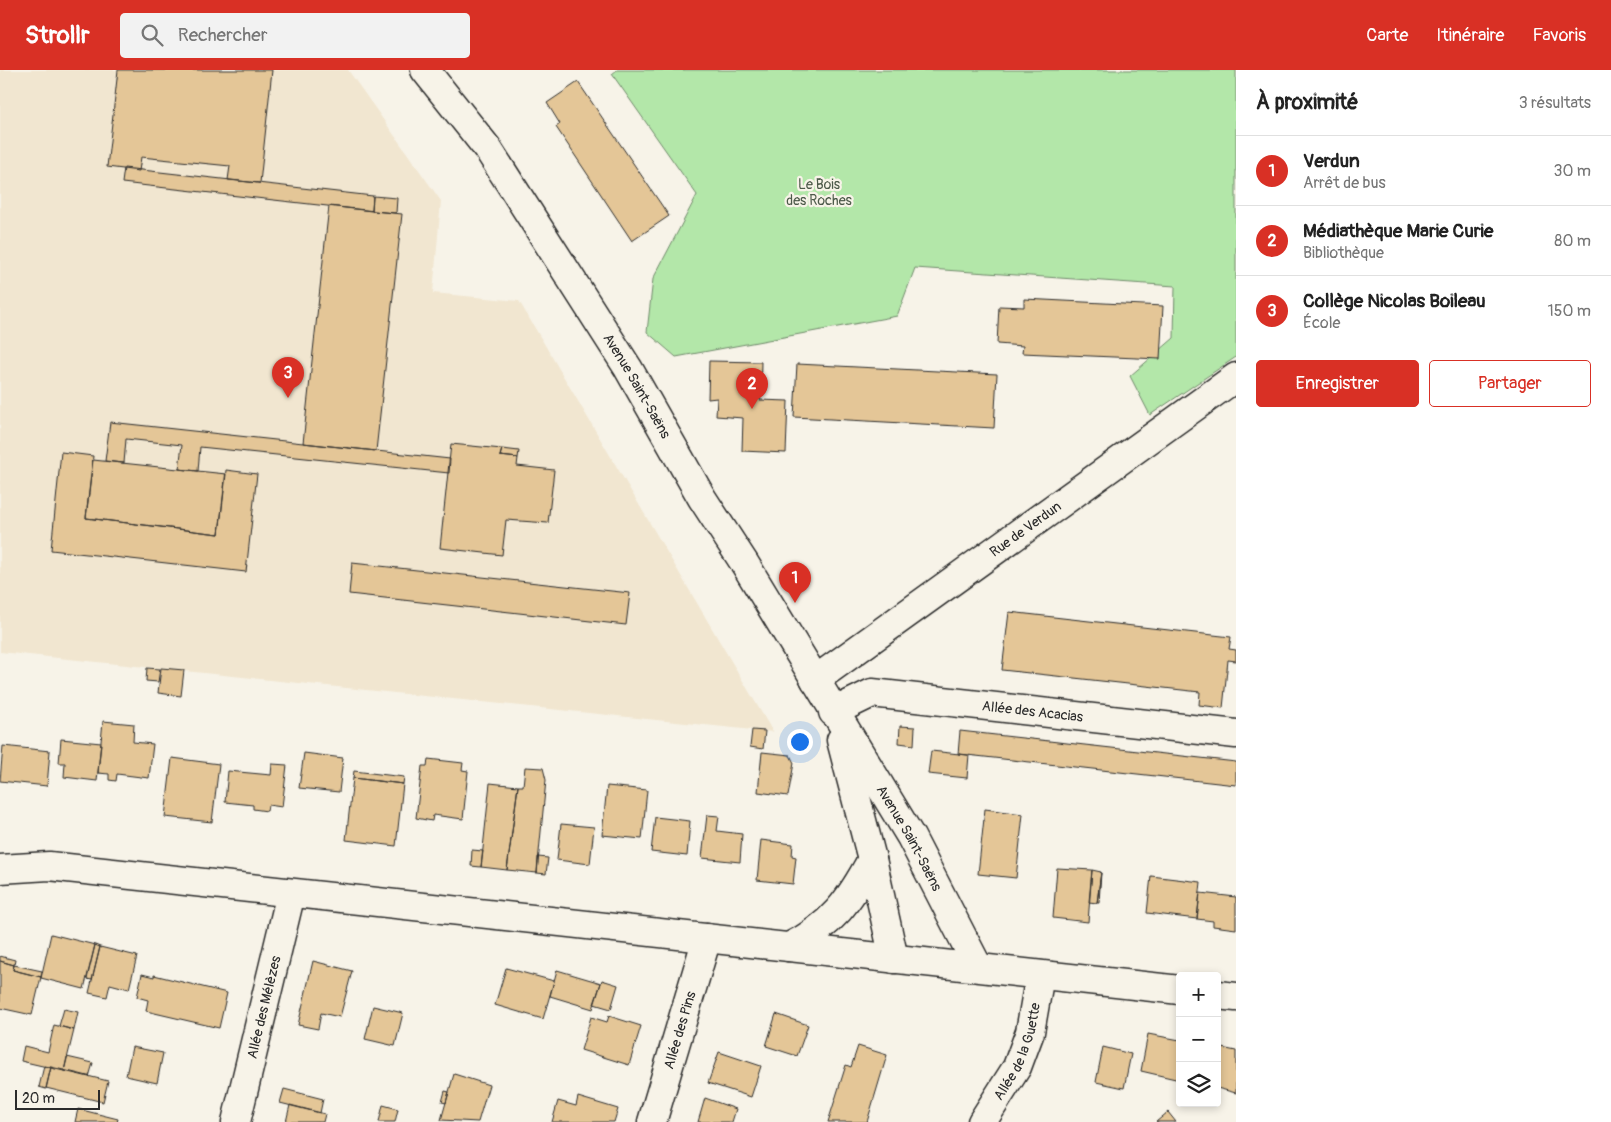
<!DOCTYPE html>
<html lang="fr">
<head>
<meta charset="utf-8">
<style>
  :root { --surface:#fff; --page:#f2f2f2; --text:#222; --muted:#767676; --line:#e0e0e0; --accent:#d93025 }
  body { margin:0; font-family:Pangolin,sans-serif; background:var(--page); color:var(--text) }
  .controls { position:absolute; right:15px; bottom:15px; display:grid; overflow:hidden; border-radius:5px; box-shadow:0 2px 8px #0003 }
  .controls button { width:45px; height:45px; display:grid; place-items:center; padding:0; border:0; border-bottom:1px solid var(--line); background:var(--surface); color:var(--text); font:25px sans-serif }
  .scale { position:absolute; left:15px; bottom:12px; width:85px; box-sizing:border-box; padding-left:5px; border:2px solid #2b2b2b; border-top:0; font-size:14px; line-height:18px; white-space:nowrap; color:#2b2b2b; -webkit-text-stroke:4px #f7f3e8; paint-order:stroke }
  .you { position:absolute; left:799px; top:671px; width:18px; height:18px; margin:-12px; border:4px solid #fff; border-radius:50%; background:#1a73e8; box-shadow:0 0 0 8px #1a73e833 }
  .badge { display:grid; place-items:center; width:32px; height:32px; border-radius:50%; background:var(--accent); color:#fff; font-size:16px; font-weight:700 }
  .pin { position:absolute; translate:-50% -41px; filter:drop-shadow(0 1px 2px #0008) }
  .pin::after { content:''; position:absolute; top:26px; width:18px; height:15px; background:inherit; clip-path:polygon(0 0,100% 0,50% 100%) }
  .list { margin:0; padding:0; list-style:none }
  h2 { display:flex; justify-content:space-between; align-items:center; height:65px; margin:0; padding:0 20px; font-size:21px }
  h2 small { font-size:16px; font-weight:400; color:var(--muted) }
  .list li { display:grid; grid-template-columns:32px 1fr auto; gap:15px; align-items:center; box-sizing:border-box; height:70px; padding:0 20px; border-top:1px solid var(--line) }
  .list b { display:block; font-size:19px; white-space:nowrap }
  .list p { margin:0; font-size:16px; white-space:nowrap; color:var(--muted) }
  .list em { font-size:16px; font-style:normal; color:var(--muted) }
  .actions { display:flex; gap:10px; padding:15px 20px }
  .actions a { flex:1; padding:11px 0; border:1px solid var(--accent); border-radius:5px; text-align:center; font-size:18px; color:var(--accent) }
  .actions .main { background:var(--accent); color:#fff }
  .icon { flex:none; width:28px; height:28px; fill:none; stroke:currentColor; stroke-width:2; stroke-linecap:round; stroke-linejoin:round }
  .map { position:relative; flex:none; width:1236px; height:1052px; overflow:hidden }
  header { display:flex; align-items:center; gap:30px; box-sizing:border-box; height:70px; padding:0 25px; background:var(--accent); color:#fff }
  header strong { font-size:24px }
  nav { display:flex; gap:28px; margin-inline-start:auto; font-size:18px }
  .search { width:350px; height:45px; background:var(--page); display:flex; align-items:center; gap:12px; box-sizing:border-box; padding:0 18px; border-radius:5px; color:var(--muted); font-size:19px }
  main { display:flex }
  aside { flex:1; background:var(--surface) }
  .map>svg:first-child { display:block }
</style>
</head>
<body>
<header>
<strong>Strollr</strong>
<div class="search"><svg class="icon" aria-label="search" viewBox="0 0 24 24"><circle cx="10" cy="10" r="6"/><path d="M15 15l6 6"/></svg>Rechercher</div>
<nav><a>Carte</a><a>Itinéraire</a><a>Favoris</a></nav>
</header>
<main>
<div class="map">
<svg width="1236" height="1052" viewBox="0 0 1236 1052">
  <rect width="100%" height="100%" fill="#f7f3e8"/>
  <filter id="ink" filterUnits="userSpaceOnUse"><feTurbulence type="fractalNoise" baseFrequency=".02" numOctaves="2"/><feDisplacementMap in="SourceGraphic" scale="10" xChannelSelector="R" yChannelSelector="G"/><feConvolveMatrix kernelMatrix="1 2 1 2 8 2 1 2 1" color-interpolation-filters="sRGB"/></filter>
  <g filter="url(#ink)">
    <!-- built -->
    <path fill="#f1e6d0" d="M 0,0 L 348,0 L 441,131 L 433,223 L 519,231 L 773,662 L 0,582 Z"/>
    <!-- green -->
    <path fill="#b3e7a9" stroke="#6f896a" d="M 617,0 L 1236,0 L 1236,287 L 1150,345 L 1130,306 L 1174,268 L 1175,216 L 915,198 L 897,246 L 676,287 L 647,262 L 653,209 L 697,125 L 612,4 Z"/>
    <!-- building -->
    <path fill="#e4c697" stroke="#2b2b2b" d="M 118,0 L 272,0 L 260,113 L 228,110 L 230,96 L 141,87 L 139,101 L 107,97 Z
      M 578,12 L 669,146 L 632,171 L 556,57 L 560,54 L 547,33 Z
      M 124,98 L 373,126 L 372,141 L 122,113 Z
      M 373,126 L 397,128 L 396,143 L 372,141 Z
      M 329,136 L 402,144 L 376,381 L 303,373 Z
      M 1024,229 L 1163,236 L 1160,289 L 1022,283 L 1023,276 L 997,274 L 999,236 L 1024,237 Z
      M 709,291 L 761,292 L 760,330 L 788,331 L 786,383 L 742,381 L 743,348 L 716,346 L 717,328 L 708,329 Z
      M 797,294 L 997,304 L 994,358 L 794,347 Z
      M 110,352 L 450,389 L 449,403 L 200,377 L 198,401 L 179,399 L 182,375 L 126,369 L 124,393 L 105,391 Z
      M 451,374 L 502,379 L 500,386 L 518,388 L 517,396 L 554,400 L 548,453 L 506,450 L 502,485 L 440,478 Z
      M 502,379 L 519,381 L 518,388 L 500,386 Z
      M 61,382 L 93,386 L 86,448 L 219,464 L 226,400 L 257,404 L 246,502 L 51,480 Z
      M 93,390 L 226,404 L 219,464 L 86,448 Z
      M 352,493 L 630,523 L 626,555 L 349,524 Z
      M 1009,542 L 1231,567 L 1229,579 L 1236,580 L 1236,591 L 1228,590 L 1223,638 L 1199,635 L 1200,622 L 1002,600 Z
      M 147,598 L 160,599 L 158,612 L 146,611 Z
      M 161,598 L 184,600 L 181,626 L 158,623 Z
      M 103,651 L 134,654 L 133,672 L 153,674 L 149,708 L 117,704 L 116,711 L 109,710 L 109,704 L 98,703 Z
      M 900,656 L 915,657 L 914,675 L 899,673 Z
      M 752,660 L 765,661 L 763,679 L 750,677 Z
      M 960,661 L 1236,692 L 1236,715 L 958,684 Z
      M 61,669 L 101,673 L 97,711 L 64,707 L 65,693 L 59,693 Z
      M 3,676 L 50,681 L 47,716 L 0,711 Z
      M 931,681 L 969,685 L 967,708 L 928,704 Z
      M 762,682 L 790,685 L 794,693 L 788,726 L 758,722 Z
      M 304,683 L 343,688 L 339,722 L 299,718 Z
      M 172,688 L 219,694 L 212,752 L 165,747 Z
      M 428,689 L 463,693 L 462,700 L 468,701 L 463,749 L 433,745 L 432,751 L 416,748 L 422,696 L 427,696 Z
      M 272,694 L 287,695 L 282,737 L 268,735 L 267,741 L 253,739 L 253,735 L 225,732 L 228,701 L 271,705 Z
      M 525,697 L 543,698 L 546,710 L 537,803 L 507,800 L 518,716 L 523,716 Z
      M 354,701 L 404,707 L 403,714 L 353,708 Z
      M 353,708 L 403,714 L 396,776 L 346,770 Z
      M 490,713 L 518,716 L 507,800 L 481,797 Z
      M 607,716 L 647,720 L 642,769 L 602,765 Z
      M 985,739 L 1023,744 L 1016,808 L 978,804 Z
      M 707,745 L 719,746 L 717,761 L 742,764 L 740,792 L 702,788 Z
      M 655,747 L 690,751 L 687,786 L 651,782 Z
      M 561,754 L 594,757 L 590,794 L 557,790 Z
      M 761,770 L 793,774 L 792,786 L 796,787 L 793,814 L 757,810 Z
      M 472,780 L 483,781 L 481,797 L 471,796 Z
      M 538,787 L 548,788 L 546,804 L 537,803 Z
      M 1057,798 L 1092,800 L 1088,852 L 1053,848 Z
      M 1092,800 L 1101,802 L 1097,833 L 1089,832 Z
      M 1101,802 L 1099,833 L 1097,833 Z
      M 1151,806 L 1201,812 L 1197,849 L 1147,843 Z
      M 1200,823 L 1236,827 L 1236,859 L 1213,856 L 1213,851 L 1197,849 Z
      M 51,864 L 95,875 L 84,919 L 41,908 Z
      M 95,875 L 100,877 L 92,910 L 87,909 Z
      M 100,877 L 137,886 L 129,919 L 110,914 L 107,927 L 89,923 Z
      M 0,886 L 15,890 L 14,895 L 0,891 Z
      M 0,891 L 14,895 L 13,900 L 41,907 L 32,945 L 0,938 Z
      M 313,891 L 352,901 L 340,947 L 321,943 L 318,959 L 298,955 Z
      M 14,895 L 42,901 L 41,907 L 13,900 Z
      M 506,898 L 554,911 L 543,949 L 495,935 Z
      M 557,900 L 601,913 L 593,939 L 550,926 Z
      M 142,904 L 154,907 L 154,905 L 227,923 L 219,958 L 146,941 L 148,930 L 137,927 Z
      M 602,910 L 618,915 L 611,939 L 594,934 Z
      M 373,936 L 403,943 L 395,976 L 365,969 Z
      M 64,939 L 78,942 L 74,960 L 59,956 Z
      M 776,944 L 808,955 L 797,986 L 766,976 Z
      M 609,946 L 641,956 L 629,995 L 581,980 L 591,947 L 607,952 Z
      M 54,955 L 74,960 L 64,1001 L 21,991 L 24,976 L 48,982 Z
      M 1148,964 L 1180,970 L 1180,1010 L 1141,1001 Z
      M 858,976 L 887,985 L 867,1052 L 828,1052 L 846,995 L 851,997 Z
      M 132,977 L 163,983 L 157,1013 L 126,1006 Z
      M 1103,977 L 1131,984 L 1124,1018 L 1096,1012 Z
      M 1217,977 L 1236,981 L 1236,1023 L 1217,1018 Z
      M 719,982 L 761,996 L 751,1027 L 708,1013 Z
      M 67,987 L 93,993 L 89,1007 L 64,1001 Z
      M 44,996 L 51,997 L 46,1019 L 39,1017 Z
      M 51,997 L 108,1011 L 103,1032 L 46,1018 Z
      M 454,1004 L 489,1015 L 478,1052 L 441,1050 Z
      M 284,1019 L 323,1029 L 320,1043 L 280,1033 Z
      M 445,1021 L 449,1022 L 446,1033 L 442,1032 Z
      M 578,1027 L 618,1039 L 614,1052 L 552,1052 L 558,1031 L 576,1036 Z
      M 705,1028 L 736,1039 L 732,1052 L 698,1052 Z
      M 290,1035 L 325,1044 L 323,1052 L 286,1052 Z
      M 383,1035 L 398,1039 L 395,1052 L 379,1052 Z
      M 78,1039 L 118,1049 L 117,1052 L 75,1052 Z
      M 1168,1042 L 1176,1052 L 1156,1052 Z"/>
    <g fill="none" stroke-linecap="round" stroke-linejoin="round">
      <defs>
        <g id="street">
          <path id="s1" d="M 815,610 L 1236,307"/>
          <path id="s2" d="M 833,642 L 872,623 L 1236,664"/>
          <path id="s3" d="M 236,1052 L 291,823"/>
          <path id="s4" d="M 652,1052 L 707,868"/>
          <path id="s5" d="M 982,1052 L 1017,997 L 1030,962 L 1040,905"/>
        </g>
        <g id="secondary">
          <path id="s6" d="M 425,0 L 488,79 L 628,298 L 702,428 L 745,494 L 911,767 L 978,897"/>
          <path d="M 841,670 L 872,789 L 894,889"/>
          <path d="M 0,799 L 49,796 L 1180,920"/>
          <path d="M 789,877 C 832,856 850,830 872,789"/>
          <path d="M 1217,925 L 1236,927"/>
        </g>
      </defs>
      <!-- street casing -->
      <use href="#street" stroke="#2b2b2b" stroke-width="31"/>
      <!-- secondary casing -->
      <use href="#secondary" stroke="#2b2b2b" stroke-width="31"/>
      <!-- street -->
      <use href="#street" stroke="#f7f3e8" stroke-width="28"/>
      <!-- secondary -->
      <use href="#secondary" stroke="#f7f3e8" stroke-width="28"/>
    </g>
  </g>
  <g text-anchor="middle" stroke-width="4.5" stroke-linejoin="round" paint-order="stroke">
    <!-- park labels -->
    <g font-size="14" fill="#4d5a4a" stroke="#f7f3e8">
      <text x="819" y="119">Le Bois<tspan x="819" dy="16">des Roches</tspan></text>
    </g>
    <!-- street labels -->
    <g font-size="14" fill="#2b2b2b" stroke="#f7f3e8">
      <text dy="5" stroke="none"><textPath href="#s6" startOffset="381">Avenue Saint-Saëns</textPath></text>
      <text dy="5" stroke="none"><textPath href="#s1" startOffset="259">Rue de Verdun</textPath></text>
      <text dy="5" stroke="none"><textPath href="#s2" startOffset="205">Allée des Acacias</textPath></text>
      <text dy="5" stroke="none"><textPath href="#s6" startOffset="909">Avenue Saint-Saëns</textPath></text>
      <text dy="5" stroke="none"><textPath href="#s3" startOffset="118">Allée des Mélèzes</textPath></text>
      <text dy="5" stroke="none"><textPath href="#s4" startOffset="96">Allée des Pins</textPath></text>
      <text dy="5" stroke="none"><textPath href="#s5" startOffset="80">Allée de la Guette</textPath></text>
    </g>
  </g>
</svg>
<div class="controls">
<button>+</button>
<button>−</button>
<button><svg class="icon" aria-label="layers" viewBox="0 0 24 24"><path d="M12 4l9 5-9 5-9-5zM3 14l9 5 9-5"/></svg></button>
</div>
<div class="scale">20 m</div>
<div class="you"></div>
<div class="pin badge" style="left:795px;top:533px">1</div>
<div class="pin badge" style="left:752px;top:339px">2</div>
<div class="pin badge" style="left:288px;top:328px">3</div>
</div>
<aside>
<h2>À proximité<small>3 résultats</small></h2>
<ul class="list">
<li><span class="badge">1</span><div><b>Verdun</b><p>Arrêt de bus</p></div><em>30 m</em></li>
<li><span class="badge">2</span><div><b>Médiathèque Marie Curie</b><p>Bibliothèque</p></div><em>80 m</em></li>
<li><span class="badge">3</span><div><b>Collège Nicolas Boileau</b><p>École</p></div><em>150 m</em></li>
</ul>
<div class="actions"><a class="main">Enregistrer</a><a>Partager</a></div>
</aside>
</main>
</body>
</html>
